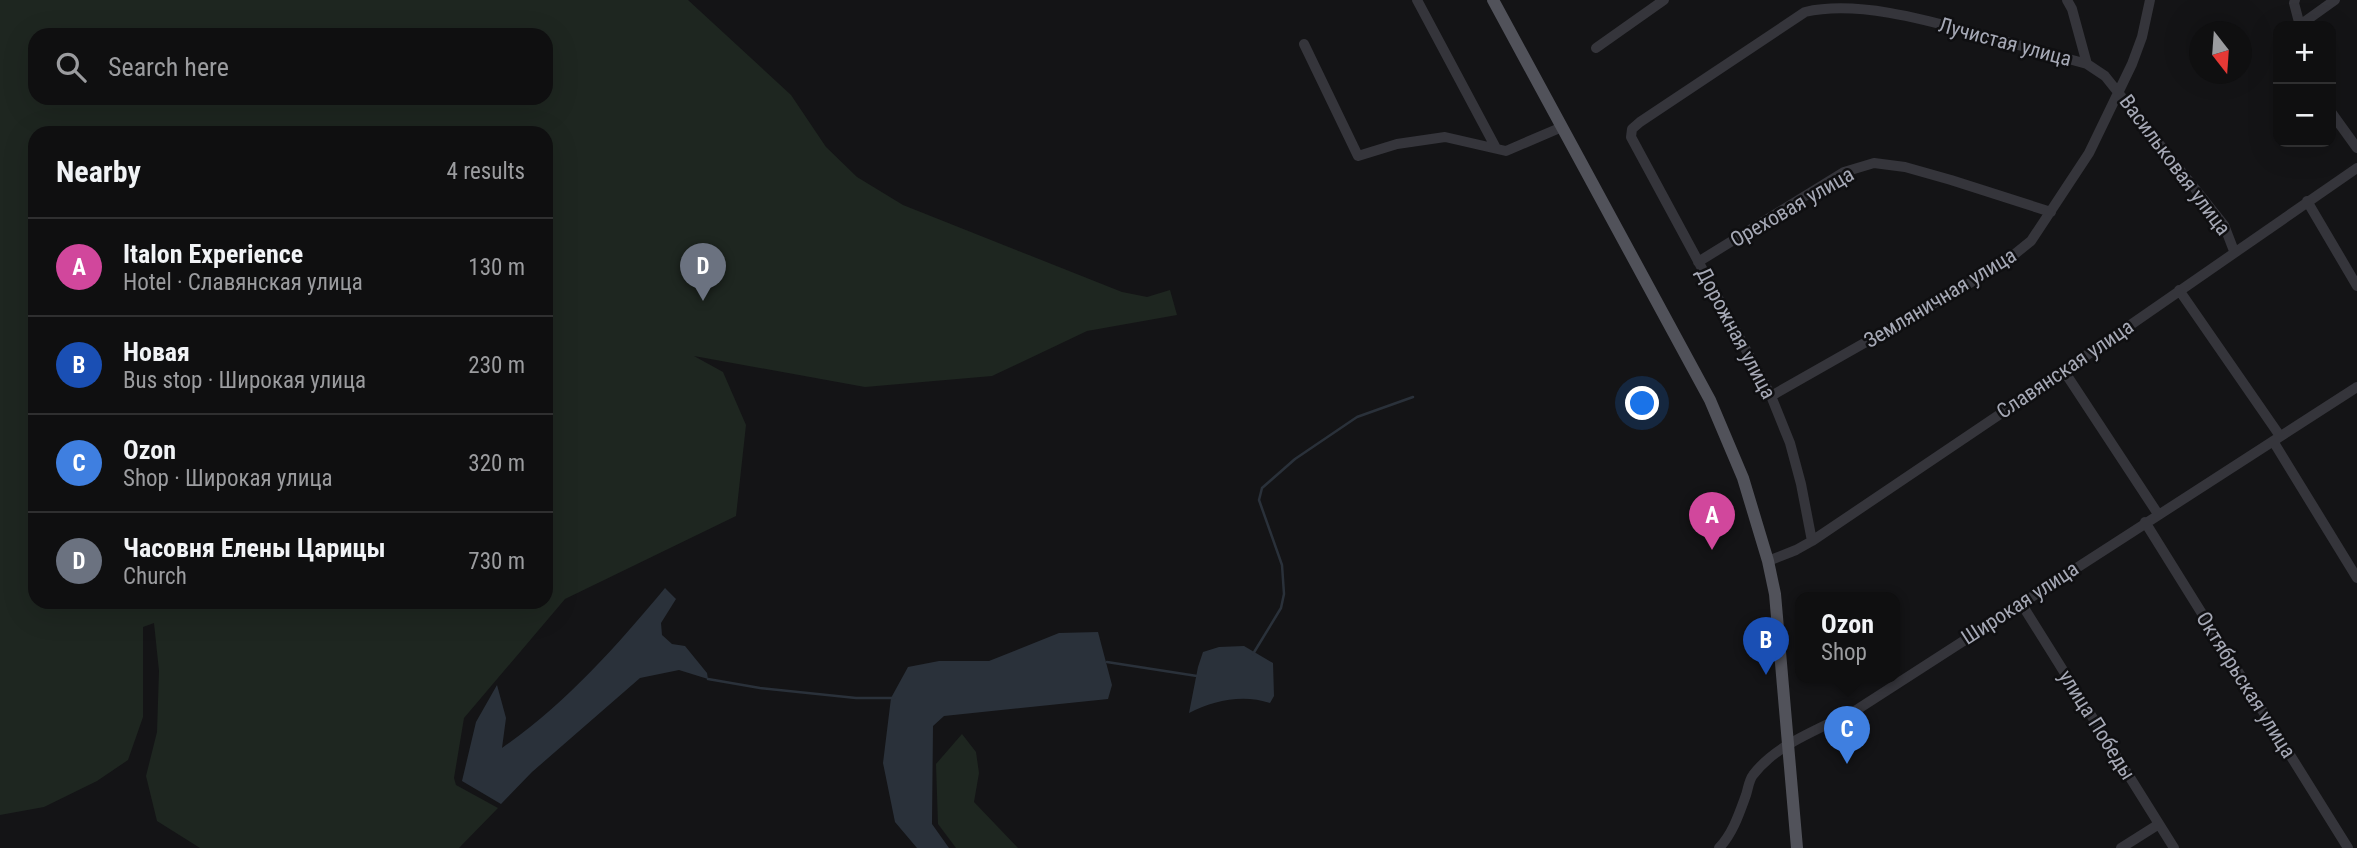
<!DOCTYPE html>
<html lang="en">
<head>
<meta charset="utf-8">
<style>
  :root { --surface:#0f0f10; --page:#1d1d1e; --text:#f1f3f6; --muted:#9b9c9f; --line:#2f2f30; --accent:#f2ca30 }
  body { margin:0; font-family:"Roboto Condensed",sans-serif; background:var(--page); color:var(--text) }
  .controls { position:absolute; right:21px; top:21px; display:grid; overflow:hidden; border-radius:14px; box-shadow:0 7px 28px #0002 }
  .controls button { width:63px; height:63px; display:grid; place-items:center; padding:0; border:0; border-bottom:2px solid var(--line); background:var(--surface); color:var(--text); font:35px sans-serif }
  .compass { position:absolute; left:2189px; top:21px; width:63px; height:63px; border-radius:50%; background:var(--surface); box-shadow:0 7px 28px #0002; rotate:163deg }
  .you { position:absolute; left:1643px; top:404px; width:24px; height:24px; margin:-18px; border:5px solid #fff; border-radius:50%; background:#1a73e8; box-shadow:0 0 0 10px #1a73e833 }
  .badge { display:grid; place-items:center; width:46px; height:46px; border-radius:50%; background:var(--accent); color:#fff; font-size:23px; font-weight:700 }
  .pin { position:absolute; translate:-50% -58px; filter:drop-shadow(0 2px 4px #0008) }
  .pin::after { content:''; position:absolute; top:37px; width:24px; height:21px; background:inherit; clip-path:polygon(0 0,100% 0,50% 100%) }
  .popup { position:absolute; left:1795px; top:592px; width:105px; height:91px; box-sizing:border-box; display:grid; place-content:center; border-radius:14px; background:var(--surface); filter:drop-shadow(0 2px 5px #0005); font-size:23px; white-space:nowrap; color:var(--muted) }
  .popup b { font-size:26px; color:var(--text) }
  .popup::after { content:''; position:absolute; left:50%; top:100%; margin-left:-14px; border:14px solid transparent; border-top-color:var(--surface) }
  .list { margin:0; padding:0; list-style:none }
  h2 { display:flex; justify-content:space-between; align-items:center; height:91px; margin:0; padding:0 28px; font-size:30px }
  h2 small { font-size:23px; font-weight:400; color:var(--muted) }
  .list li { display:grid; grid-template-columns:46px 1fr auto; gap:21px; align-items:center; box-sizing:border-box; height:98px; padding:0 28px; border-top:2px solid var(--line) }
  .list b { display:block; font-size:26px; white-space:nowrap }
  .list p { margin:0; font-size:23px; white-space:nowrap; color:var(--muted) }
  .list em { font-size:23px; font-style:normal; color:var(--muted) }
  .icon { flex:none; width:38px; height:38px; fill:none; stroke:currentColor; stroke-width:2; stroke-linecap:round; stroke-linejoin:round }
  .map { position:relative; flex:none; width:2357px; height:848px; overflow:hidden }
  .search { position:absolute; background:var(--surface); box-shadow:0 7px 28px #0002; left:28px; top:28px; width:525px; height:77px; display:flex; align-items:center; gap:18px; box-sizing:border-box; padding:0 24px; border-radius:21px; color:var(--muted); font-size:26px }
  .panel { position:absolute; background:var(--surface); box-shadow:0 7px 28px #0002; left:28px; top:126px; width:525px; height:483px; border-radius:21px }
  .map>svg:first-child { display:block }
</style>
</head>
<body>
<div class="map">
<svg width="2357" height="848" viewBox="0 0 2357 848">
  <rect width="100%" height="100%" fill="#141416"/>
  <!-- green -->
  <path fill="#1e2620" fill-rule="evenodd" d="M 0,0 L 688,0 L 791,95 L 826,147 L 857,177 L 903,205 L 1122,292 L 1147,297 L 1170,290 L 1177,315 L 1087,331 L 992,376 L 865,387 L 694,356 L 723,372 L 746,425 L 736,516 L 565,599 L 464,718 L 454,778 L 456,785 L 498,808 L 459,848 L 200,848 L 157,821 L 146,776 L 157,732 L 159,671 L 154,623 L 143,627 L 143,717 L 128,760 L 97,781 L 44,807 L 0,815 ZM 35,35 L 546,35 L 546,98 L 35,98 ZM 35,133 L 546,133 L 546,602 L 35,602 Z
    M 962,734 L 976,752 L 979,773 L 974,802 L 1018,848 L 956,848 L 938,824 L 936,764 Z"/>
  <!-- water -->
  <path fill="#2a313a" d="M 665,588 L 676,599 L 661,623 L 662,635 L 672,644 L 685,646 L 707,673 L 708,679 L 679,670 L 640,678 L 532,772 L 501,804 L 462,781 L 476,722 L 497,685 L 506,718 L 502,748 C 565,704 616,647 665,588 Z
    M 1098,632 L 1112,685 L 1108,699 L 944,716 L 933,726 L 932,824 L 949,848 L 917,848 L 895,822 L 883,763 L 891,698 L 908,667 L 939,661 L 989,661 L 1059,633 Z
    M 1244,646 L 1273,663 L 1274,696 L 1270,703 C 1244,694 1213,700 1189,713 L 1198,667 L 1203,652 L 1219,647 Z"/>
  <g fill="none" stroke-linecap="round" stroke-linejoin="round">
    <!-- stream -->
    <path stroke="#2a313a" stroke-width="2.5" d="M 1253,654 L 1281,608 L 1284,594 L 1282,565 L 1259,500 L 1262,488 L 1295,459 L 1357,417 L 1413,397
      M 1107,662 L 1197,676
      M 708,679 L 760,688 L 856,698 L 894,698"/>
    <!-- minor -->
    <path stroke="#35353b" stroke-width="10" d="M 1417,0 L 1496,148
      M 2067,0 L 2072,9 L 2087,64
      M 2295,0 L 2294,3 L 2300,26
      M 2300,25 L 2335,0
      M 1304,44 L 1358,156 L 1397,144 L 1445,137 L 1506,151 L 1562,127
      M 1596,48 L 1664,0
      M 2331,112 L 2357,148
      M 2307,201 L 2357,286
      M 1698,262 L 1844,172 L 1874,163 L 1905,167 L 1951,180 L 2051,212
      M 2179,290 L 2280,436
      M 2064,371 L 2158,514
      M 1771,396 L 2000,266 L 2031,241 L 2089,153 L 2132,64 L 2142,37 L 2150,0
      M 2273,441 L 2357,578
      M 2145,522 L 2348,848
      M 1812,541 L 1801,484 L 1790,443 L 1771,396 L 1631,137 L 1632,129 L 1640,122 L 1805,12 C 1857,0 1927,20 1978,34 C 2014,44 2050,54 2087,64 L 2105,76 L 2224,225 L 2234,251
      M 1768,561 L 1796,550 L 1812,541 L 2064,371 L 2357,168
      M 2021,603 L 2174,848
      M 1719,848 C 1733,833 1739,814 1746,795 C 1748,789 1749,780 1753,775 C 1778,742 1824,728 1858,709 L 2357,387
      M 2121,848 L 2159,824"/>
    <!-- major -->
    <path stroke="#51525a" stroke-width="12" d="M 1493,0 L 1710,400 L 1743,478 L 1768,561 L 1775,594 L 1797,848"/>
  </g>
  <g text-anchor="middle" stroke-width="5" stroke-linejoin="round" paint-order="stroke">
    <!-- street labels -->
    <g font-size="21" fill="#a6a9b6" stroke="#0f0f11">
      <text transform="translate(2005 42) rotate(15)" y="7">Лучистая улица</text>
      <text transform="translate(2175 165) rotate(53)" y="7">Васильковая улица</text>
      <text transform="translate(1792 207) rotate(-30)" y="7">Ореховая улица</text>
      <text transform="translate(1940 298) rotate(-31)" y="7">Земляничная улица</text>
      <text transform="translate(1736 333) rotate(62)" y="7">Дорожная улица</text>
      <text transform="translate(2065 369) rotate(-34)" y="7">Славянская улица</text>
      <text transform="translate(2020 603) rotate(-33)" y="7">Широкая улица</text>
      <text transform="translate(2246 685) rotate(58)" y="7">Октябрьская улица</text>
      <text transform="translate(2097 725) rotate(58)" y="7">улица Победы</text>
    </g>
  </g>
</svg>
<div class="controls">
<button>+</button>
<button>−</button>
</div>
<svg class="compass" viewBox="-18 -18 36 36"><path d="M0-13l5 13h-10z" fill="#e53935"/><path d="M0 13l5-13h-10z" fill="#9b9c9f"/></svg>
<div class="you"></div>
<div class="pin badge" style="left:1712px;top:550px;background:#d1479c">A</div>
<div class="pin badge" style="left:1766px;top:675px;background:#1a4fb4">B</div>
<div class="pin badge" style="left:1847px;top:764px;background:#3f7fe0">C</div>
<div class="popup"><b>Ozon</b>Shop</div>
<div class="pin badge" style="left:703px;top:301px;background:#6b7280">D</div>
<div class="search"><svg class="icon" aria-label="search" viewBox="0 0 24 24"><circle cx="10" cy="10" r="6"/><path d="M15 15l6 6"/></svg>Search here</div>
<section class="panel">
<h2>Nearby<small>4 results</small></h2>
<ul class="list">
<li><span class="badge" style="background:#d1479c">A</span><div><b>Italon Experience</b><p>Hotel · Славянская улица</p></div><em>130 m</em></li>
<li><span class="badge" style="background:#1a4fb4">B</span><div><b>Новая</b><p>Bus stop · Широкая улица</p></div><em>230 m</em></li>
<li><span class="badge" style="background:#3f7fe0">C</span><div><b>Ozon</b><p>Shop · Широкая улица</p></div><em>320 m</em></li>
<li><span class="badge" style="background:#6b7280">D</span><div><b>Часовня Елены Царицы</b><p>Church</p></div><em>730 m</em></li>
</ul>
</section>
</div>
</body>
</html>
